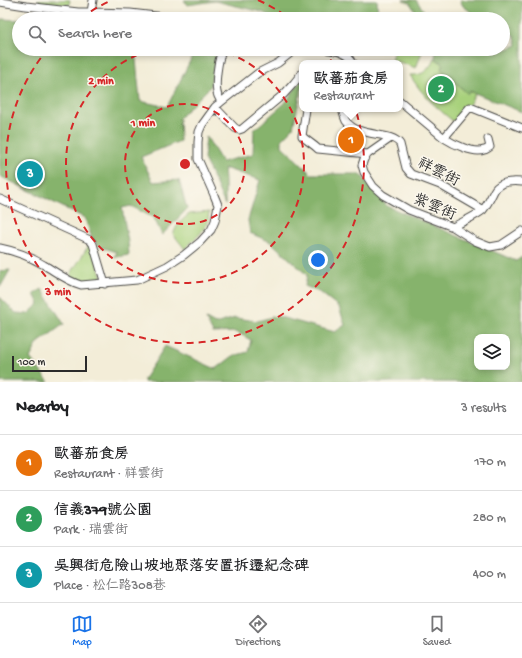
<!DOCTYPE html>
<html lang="en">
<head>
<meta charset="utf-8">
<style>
  :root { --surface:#fff; --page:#f6f6f6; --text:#202124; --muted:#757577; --line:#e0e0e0; --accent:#1a73e8 }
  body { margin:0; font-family:"Gochi Hand","LXGW WenKai TC",sans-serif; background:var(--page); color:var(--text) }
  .controls { position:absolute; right:12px; bottom:12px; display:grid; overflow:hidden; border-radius:8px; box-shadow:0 2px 6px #0003 }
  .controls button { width:36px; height:36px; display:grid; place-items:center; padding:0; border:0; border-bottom:1px solid var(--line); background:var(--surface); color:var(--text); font:20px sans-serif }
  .scale { position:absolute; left:12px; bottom:10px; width:75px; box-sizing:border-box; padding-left:4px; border:2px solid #2b2b2b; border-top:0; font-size:11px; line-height:14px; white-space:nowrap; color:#2b2b2b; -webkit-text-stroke:3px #fbf7ec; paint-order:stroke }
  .you { position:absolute; left:318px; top:260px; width:14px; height:14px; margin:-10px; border:3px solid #fff; border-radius:50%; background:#1a73e8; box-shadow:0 0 0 6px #1a73e833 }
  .badge { display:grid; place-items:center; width:26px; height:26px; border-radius:50%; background:var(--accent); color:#fff; font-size:13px; font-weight:700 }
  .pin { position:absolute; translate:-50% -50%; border:2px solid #fff; box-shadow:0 1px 4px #0006 }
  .popup { position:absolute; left:299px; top:60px; width:104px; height:52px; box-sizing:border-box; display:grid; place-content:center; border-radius:8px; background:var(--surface); filter:drop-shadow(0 1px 3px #0005); font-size:13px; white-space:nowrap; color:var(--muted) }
  .popup b { font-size:15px; color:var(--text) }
  .popup::after { content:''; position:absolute; left:50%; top:100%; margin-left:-8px; border:8px solid transparent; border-top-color:var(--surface) }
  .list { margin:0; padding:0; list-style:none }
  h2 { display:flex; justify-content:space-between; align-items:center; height:52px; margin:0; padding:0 16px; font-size:17px }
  h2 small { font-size:13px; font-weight:400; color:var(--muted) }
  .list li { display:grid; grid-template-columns:26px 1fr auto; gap:12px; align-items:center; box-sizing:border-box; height:56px; padding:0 16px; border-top:1px solid var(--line) }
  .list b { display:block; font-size:15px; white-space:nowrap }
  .list p { margin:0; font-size:13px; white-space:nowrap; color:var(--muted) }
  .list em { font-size:13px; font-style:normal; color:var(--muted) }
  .icon { flex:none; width:22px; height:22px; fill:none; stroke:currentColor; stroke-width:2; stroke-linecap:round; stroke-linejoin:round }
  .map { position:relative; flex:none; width:522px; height:382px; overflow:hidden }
  .search { position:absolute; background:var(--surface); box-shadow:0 2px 6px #0003; left:12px; right:12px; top:12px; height:44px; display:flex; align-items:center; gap:10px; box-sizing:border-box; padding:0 14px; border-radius:22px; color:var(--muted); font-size:15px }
  .sheet { height:220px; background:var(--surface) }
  nav { display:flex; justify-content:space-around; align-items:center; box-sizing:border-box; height:56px; border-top:1px solid var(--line); background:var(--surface); font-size:11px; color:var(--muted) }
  nav a { display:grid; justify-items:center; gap:2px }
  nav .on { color:var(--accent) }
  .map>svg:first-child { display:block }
</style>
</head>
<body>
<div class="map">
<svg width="522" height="382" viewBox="0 0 522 382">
  <rect width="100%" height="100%" fill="#fbf7ec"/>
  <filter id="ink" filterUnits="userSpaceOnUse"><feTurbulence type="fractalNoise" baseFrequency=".025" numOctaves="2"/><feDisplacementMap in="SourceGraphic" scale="8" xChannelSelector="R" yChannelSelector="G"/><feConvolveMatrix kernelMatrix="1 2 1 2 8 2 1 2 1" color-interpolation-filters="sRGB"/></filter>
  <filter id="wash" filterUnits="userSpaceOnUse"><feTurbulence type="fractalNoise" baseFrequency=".012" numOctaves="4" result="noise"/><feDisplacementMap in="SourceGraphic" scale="16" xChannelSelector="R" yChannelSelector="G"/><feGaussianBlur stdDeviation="0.9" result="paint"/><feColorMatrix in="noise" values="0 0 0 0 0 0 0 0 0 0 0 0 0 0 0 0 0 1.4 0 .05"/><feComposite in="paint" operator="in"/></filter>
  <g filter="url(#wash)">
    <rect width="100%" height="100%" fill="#f3edd8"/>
    <!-- green -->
    <path fill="#a8d17c" stroke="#6a7e54" d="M 38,0 L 70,0 L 69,5 L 39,2 Z
      M 395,49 L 423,49 L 416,68 L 391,59 Z
      M 435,58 L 443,64 L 441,69 L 466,92 L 470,91 L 475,94 L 470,103 L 454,122 C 437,108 421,94 410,75 C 424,76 429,69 435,58 Z
      M 209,212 L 208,223 L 199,235 L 185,249 L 173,234 L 178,224 L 189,214 Z
      M 89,245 L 92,247 L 103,281 L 78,281 L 71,279 L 70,275 Z"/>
    <!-- forest -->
    <path fill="#86b36c" stroke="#586f4c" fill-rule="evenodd" d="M 184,0 L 377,0 L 378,19 L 276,19 L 262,12 L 215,1 L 187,5 Z
      M 403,0 L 416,0 L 430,19 L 420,19 L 410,3 Z
      M 460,0 L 522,0 L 522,112 L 470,91 L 468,94 L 441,69 L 443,64 L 435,58 L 436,49 L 487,49 L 497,53 L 517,45 L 514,35 L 503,30 L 503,19 L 481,19 L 463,6 Z
      M 29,13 L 102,19 L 23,19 Z
      M 1,19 L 19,20 L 19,49 L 135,49 L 140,101 L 167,107 L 196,49 L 217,49 L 216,54 L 210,87 L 179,118 L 180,141 L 141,157 L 153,182 L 179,180 L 187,209 L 162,235 L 154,218 L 131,206 L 122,208 L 128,242 L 129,255 L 117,257 L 114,257 L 117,252 L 101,247 L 93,241 L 85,218 L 0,176 L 0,21 Z
      M 343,49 L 375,49 L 373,50 L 355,53 Z
      M 302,79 L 302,87 L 293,128 L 282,139 L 282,146 L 311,174 L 360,174 L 387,206 L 516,261 L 522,257 L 522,382 L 144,382 L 144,379 L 165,346 L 216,369 L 233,356 L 248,352 L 251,340 L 236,332 L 213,333 L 206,319 L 215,324 L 235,318 L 257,321 L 276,316 L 335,332 L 345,325 L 339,307 L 321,293 L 305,286 L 307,275 L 271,242 L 250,233 L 248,220 L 260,180 L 224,168 L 225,181 L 225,205 L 212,175 L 204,159 L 206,136 L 222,162 L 253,154 L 254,130 L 285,103 ZM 477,337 L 507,337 L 507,367 L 477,367 Z
      M 10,270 L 1,286 L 0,286 L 0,271 Z
      M 42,289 L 64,324 L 38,343 L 30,358 L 49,382 L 0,382 L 0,297 L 16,313 L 28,314 L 39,304 L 34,294 Z"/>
  </g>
  <g filter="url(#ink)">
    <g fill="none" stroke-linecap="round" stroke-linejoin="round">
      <defs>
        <path id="minor" d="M 0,2 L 26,6 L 78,12 L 91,12 L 130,13 L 182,19
          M 91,12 L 93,0
          M 215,19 L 226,18 L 231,19
          M 323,49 C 334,50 349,52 353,63
          M 400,101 L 444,138 C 453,144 474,154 484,150 C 486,150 488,148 490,147 L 488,139
          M 221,102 C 220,100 219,98 218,96 C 214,86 218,58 223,49
          M 215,107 L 235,128 L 239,130 L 242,129 L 284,94 L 294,83 L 302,73
          M 306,109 L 302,136 C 307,141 313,144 318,149 L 368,154
          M 342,109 C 343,113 344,117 346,121 C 358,138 391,131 400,144 L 406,168 L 411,174 L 440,185 L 483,210
          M 391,138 L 368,154 L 364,159 L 362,165 L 364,172 L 373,186 L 383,195 L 409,210 L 453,227 L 475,241 L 490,247 L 501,245 L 522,231
          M 444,138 L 470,107 L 522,128
          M 0,199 L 90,240 L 93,244 L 105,284
          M 453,227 C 462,222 476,216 483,210 C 488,204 491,197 494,191 C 499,181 512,181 522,182
          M 0,248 C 15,251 31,257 44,265 C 56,272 67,281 81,285 L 137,280 L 167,266 L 184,255 L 200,242 L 211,230 L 215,221 L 218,205 L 214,195 L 198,159 L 198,142 L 199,132 L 202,125 L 215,107 L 221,102 L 258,73 L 278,63 L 292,52 L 298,49"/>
      </defs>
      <!-- minor casing -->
      <use href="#minor" stroke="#494845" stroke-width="9"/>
      <!-- minor -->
      <use href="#minor" stroke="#fff" stroke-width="7"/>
    </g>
  </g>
  <!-- distance rings -->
  <g fill="none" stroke="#d62828" stroke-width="2" stroke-dasharray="7 5">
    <circle cx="185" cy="164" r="60"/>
    <path d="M216 49A119 119 0 1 1 154 49"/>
    <path d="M81 18A179 179 0 0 1 112 0M258 0A179 179 0 0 1 289 18M323 50A179 179 0 1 1 47 50"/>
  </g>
  <g text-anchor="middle" stroke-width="3" stroke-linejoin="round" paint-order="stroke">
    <!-- street labels -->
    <g font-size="15" fill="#2b2b2b" stroke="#fbf7ec">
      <text transform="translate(439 171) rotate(27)" y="5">祥雲街</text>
      <text transform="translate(435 206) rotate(23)" y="5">紫雲街</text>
    </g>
  </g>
  <circle cx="185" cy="164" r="6" fill="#d62828" stroke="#fbf7ec" stroke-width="2"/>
  <g font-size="12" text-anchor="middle" font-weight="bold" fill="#d62828" stroke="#fbf7ec" stroke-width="3" stroke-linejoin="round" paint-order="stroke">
    <text x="101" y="84">2 min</text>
    <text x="143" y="126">1 min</text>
    <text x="58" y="295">3 min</text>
  </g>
</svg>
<div class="controls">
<button><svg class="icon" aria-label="layers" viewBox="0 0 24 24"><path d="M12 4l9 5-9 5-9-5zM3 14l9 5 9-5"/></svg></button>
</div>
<div class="scale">100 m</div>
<div class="you"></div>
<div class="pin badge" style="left:351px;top:140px;background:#e8710a">1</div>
<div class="popup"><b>歐蕃茄食房</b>Restaurant</div>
<div class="pin badge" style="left:441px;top:89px;background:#2e9e5b">2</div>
<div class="pin badge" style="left:30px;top:174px;background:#0f9aa8">3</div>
<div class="search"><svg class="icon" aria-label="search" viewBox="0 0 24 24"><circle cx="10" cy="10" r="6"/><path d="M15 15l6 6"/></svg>Search here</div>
</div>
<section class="sheet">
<h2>Nearby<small>3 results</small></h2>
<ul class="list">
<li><span class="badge" style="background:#e8710a">1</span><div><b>歐蕃茄食房</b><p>Restaurant · 祥雲街</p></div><em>170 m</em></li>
<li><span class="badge" style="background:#2e9e5b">2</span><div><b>信義379號公園</b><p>Park · 瑞雲街</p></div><em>280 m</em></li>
<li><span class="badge" style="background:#0f9aa8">3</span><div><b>吳興街危險山坡地聚落安置拆遷紀念碑</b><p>Place · 松仁路308巷</p></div><em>400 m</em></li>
</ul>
</section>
<nav>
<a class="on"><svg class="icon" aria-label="map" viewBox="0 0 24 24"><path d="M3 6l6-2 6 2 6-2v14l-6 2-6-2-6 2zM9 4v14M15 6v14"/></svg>Map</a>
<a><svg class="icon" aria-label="directions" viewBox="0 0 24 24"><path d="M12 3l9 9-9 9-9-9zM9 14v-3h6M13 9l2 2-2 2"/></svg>Directions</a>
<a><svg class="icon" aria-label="saved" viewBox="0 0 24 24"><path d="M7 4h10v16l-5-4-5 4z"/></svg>Saved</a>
</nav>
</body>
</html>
